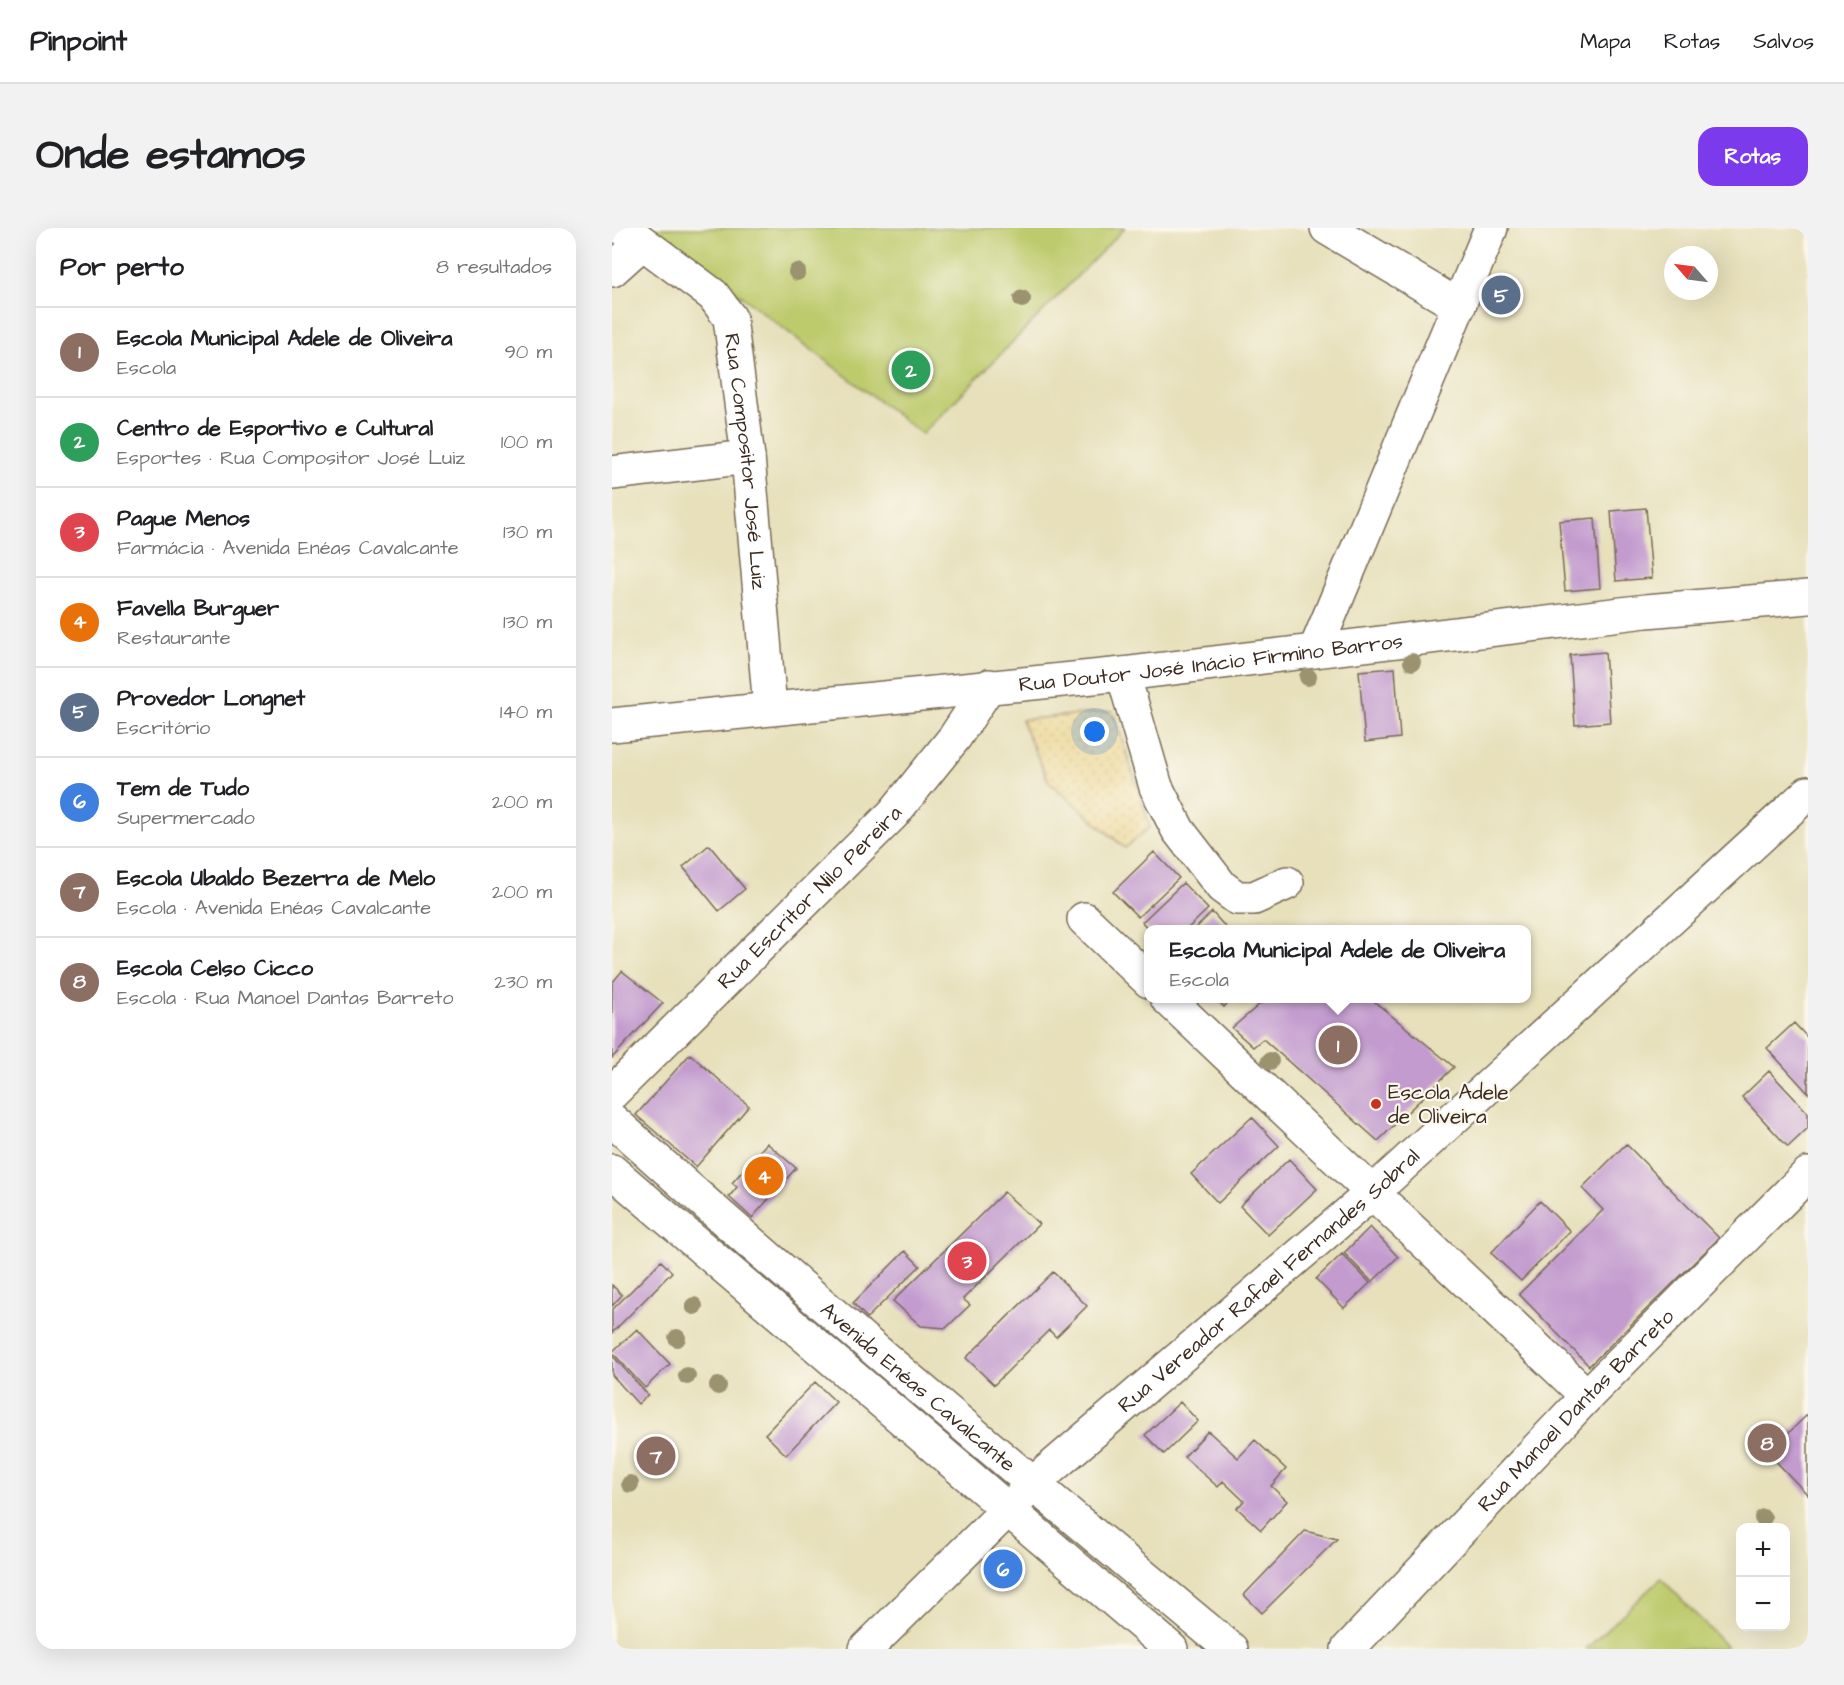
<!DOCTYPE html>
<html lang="pt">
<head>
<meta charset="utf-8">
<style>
  :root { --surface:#fff; --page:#f2f2f2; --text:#202124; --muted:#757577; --line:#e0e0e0; --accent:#7c3aed }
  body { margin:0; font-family:"Architects Daughter",sans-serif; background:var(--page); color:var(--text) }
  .controls { position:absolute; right:18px; bottom:18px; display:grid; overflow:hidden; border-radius:12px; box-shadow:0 6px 24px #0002 }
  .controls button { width:54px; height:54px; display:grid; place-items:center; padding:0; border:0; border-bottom:2px solid var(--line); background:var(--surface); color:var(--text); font:30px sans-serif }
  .compass { position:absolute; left:1052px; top:18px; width:54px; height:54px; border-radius:50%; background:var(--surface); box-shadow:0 6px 24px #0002; rotate:298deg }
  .you { position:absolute; left:483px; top:504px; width:21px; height:21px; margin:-15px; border:4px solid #fff; border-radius:50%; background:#1a73e8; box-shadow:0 0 0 9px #1a73e833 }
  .badge { display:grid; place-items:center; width:39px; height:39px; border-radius:50%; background:var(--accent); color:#fff; font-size:20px; font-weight:700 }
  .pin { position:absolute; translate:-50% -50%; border:3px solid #fff; box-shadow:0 2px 6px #0006 }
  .popup { position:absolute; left:532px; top:697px; width:387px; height:78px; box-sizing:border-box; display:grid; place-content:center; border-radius:12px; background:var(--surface); filter:drop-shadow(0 2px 4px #0005); font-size:20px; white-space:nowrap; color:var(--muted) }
  .popup b { font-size:22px; color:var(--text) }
  .popup::after { content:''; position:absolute; left:50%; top:100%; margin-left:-12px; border:12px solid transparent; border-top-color:var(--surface) }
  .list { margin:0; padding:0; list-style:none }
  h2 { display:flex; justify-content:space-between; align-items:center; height:78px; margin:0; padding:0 24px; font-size:26px }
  h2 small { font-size:20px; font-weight:400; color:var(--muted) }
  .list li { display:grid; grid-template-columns:39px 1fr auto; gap:18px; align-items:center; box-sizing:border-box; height:90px; padding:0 24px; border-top:2px solid var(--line) }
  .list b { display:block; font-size:22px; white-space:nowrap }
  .list p { margin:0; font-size:20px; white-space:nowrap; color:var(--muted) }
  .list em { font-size:20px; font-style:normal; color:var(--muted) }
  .map { position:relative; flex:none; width:1196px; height:1421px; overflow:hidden; border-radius:18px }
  header { display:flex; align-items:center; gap:36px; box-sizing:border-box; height:84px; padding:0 30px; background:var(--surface); border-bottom:2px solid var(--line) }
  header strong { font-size:28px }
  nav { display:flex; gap:33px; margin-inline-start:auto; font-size:21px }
  .intro { display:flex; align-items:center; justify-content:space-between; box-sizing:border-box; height:144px; padding:0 36px }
  h1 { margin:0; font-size:42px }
  .button { padding:15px 27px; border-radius:18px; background:var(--accent); color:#fff; font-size:21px; font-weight:700 }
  main { display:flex; gap:36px; padding:0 36px }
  aside { flex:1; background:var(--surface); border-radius:18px; box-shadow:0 6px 24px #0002 }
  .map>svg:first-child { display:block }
</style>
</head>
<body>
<header>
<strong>Pinpoint</strong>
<nav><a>Mapa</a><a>Rotas</a><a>Salvos</a></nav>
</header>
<div class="intro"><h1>Onde estamos</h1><a class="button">Rotas</a></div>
<main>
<aside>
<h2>Por perto<small>8 resultados</small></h2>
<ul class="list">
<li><span class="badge" style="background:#8d6e63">1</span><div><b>Escola Municipal Adele de Oliveira</b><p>Escola</p></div><em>90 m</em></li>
<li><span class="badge" style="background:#2e9e5b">2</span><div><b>Centro de Esportivo e Cultural</b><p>Esportes · Rua Compositor José Luiz</p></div><em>100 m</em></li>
<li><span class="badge" style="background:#e0444e">3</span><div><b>Pague Menos</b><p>Farmácia · Avenida Enéas Cavalcante</p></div><em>130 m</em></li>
<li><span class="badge" style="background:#e8710a">4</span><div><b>Favella Burguer</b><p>Restaurante</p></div><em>130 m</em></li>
<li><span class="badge" style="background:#5c6f8a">5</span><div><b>Provedor Longnet</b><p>Escritório</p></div><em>140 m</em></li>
<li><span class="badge" style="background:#3f7fe0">6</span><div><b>Tem de Tudo</b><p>Supermercado</p></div><em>200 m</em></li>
<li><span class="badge" style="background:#8d6e63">7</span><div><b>Escola Ubaldo Bezerra de Melo</b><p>Escola · Avenida Enéas Cavalcante</p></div><em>200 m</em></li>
<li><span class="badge" style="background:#8d6e63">8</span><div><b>Escola Celso Cicco</b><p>Escola · Rua Manoel Dantas Barreto</p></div><em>230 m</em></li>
</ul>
</aside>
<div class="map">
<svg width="1196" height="1421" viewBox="0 0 1196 1421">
  <defs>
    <pattern id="sand-dots" width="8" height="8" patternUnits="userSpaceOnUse" patternTransform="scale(1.5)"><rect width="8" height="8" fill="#eeda9e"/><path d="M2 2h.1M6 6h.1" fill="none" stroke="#cdbb88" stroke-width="1.8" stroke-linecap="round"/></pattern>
  </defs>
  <rect width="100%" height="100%" fill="#fbf7ec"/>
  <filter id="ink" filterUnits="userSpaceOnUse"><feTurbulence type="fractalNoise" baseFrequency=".0167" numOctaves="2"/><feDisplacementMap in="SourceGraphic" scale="12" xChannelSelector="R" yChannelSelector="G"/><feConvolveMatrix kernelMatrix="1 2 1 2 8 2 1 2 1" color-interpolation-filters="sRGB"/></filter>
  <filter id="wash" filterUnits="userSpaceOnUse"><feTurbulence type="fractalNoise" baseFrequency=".008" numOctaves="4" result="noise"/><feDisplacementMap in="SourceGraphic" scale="24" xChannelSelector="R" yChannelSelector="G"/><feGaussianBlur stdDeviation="1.35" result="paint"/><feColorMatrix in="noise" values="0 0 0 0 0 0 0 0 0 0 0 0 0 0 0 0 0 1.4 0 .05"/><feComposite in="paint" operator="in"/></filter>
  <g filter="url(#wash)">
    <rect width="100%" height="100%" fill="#e7e0bb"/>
    <!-- sand -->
    <path fill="url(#sand-dots)" stroke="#94825e" stroke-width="1.5" d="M 501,483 L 538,599 L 513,620 L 437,554 L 409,492 Z"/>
    <!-- garden -->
    <path fill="#becb6d" stroke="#7c7a46" stroke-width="1.5" d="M 40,0 L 513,0 L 310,206 Z
      M 1049,1350 L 1114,1418 L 1111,1421 L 974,1421 Z"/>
    <g id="blocks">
      <!-- building -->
      <path fill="#c39bcf" d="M 1034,280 L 1040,350 L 1004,353 L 999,283 Z
        M 983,290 L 988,360 L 953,363 L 947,293 Z
        M 993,424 L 998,494 L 963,497 L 958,427 Z
        M 783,440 L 788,510 L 753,514 L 747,443 Z
        M 97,617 L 133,661 L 107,683 L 71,639 Z
        M 542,624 L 567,650 L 526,689 L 501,664 Z
        M 571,655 L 596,681 L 574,702 L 537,702 L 530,694 Z
        M 600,684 L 616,702 L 582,702 Z
        M 10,743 L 51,775 L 0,830 L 0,755 Z
        M 604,770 L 620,770 L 612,779 Z
        M 655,770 L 758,770 L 842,839 L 766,913 L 651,811 L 641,819 L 620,800 Z
        M 1182,795 L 1196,810 L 1196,865 L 1155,820 Z
        M 78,826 L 137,878 L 84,939 L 24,887 Z
        M 1157,843 L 1196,885 L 1196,900 L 1176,919 L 1130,869 Z
        M 640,889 L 667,918 L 606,975 L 579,946 Z
        M 155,915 L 184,940 L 140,990 L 117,969 L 125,959 L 120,955 Z
        M 1014,916 L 1107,1010 L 977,1138 L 907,1066 L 991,982 L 970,960 Z
        M 677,931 L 705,961 L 656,1007 L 628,978 Z
        M 392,964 L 427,996 L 351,1071 L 358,1077 L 334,1100 L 309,1098 L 281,1073 Z
        M 928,973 L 958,1003 L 909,1053 L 879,1025 Z
        M 758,999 L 786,1029 L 760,1054 L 732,1025 Z
        M 293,1023 L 308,1038 L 255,1090 L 241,1075 Z
        M 730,1026 L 758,1055 L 732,1080 L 704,1051 Z
        M 49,1033 L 60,1044 L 0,1105 L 0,1082 Z
        M 441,1044 L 475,1078 L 444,1109 L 437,1102 L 382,1157 L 354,1130 Z
        M 0,1057 L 10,1067 L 0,1078 Z
        M 25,1101 L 58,1136 L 33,1160 L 0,1124 Z
        M 0,1127 L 36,1167 L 26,1176 L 0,1147 Z
        M 203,1154 L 224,1174 L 174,1227 L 153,1206 Z
        M 568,1174 L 586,1193 L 552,1226 L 533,1207 Z
        M 1196,1186 L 1196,1267 L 1156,1225 Z
        M 596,1203 L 626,1230 L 643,1212 L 674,1241 L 659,1258 L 675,1273 L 649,1302 L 625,1280 L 632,1273 L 611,1253 L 606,1259 L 572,1229 Z
        M 693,1303 L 725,1311 L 650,1385 L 632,1367 Z"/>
    </g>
  </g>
  <g filter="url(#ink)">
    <use href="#blocks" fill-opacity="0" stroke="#776a55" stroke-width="1.5"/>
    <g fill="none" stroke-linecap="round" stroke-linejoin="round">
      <defs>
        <g id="minor">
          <path id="s1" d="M 11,0 L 101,67 L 118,90 L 136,229 L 158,480"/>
          <path d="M 715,0 L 847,78"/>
          <path d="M 0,42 L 30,15"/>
          <path d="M 0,245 L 136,229"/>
          <path d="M 703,423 L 879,0"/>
          <path d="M 511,446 L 544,559 L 566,602 L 610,659 L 625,670 L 642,670 L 675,655"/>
          <path id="s2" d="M 0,497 L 511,446 L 1034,383 L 1196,369"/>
          <path d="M 472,691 L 537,753"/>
          <path d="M 555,770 L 975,1168"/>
          <path id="s3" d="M 0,865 L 281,586 L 343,509 L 377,458"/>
          <path id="s4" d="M 254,1421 L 432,1246 L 759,966 L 1196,565"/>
          <path id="s5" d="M 736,1421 L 975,1168 L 1196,946"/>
        </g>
        <g id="major">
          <path id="s6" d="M 0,892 C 202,1073 410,1248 619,1421"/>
          <path d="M 0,943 L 559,1421"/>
        </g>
      </defs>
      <!-- minor casing -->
      <use href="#minor" stroke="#776a55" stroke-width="36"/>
      <!-- major casing -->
      <use href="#major" stroke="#776a55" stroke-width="36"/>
      <!-- minor -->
      <use href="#minor" stroke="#fff" stroke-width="33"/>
      <!-- major -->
      <use href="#major" stroke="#fff" stroke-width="33"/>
    </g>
    <!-- trees -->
    <g fill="#9b9270">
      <circle cx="185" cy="44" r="9"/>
      <circle cx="410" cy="71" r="9"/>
      <circle cx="800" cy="434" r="9"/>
      <circle cx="696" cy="449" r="9"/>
      <circle cx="658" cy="833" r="9"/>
      <circle cx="82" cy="1078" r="9"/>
      <circle cx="65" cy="1110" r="9"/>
      <circle cx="75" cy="1148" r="9"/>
      <circle cx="106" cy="1158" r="9"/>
      <circle cx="18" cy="1256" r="9"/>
      <circle cx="1151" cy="1290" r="9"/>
    </g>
  </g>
  <!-- markers -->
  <circle fill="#c8321e" stroke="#fbf7ec" stroke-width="2" cx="764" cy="876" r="6"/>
  <g text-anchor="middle" stroke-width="4.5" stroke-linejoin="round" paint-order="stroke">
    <!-- street labels -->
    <g font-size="21" fill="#3b2a1e" stroke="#fbf7ec">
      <text dy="7" stroke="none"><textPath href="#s1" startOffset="285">Rua Compositor José Luiz</textPath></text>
      <text dy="7" stroke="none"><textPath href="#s2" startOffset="602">Rua Doutor José Inácio Firmino Barros</textPath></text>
      <text dy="7" stroke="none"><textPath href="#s3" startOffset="278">Rua Escritor Nilo Pereira</textPath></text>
      <text dy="7" stroke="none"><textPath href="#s4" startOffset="546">Rua Vereador Rafael Fernandes Sobral</textPath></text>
      <text dy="7" stroke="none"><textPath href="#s6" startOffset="406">Avenida Enéas Cavalcante</textPath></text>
      <text dy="7" stroke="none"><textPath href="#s5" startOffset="330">Rua Manoel Dantas Barreto</textPath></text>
    </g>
    <!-- poi labels -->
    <g font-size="21" fill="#3b2a1e" stroke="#fbf7ec" text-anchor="start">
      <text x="776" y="871">Escola Adele<tspan x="776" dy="24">de Oliveira</tspan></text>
    </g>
  </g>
</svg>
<div class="controls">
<button>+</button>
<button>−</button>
</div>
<svg class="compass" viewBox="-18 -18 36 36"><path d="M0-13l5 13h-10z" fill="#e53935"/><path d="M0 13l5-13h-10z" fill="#757577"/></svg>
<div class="you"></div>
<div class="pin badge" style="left:726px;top:817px;background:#8d6e63">1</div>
<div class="popup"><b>Escola Municipal Adele de Oliveira</b>Escola</div>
<div class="pin badge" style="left:299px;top:142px;background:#2e9e5b">2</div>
<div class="pin badge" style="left:355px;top:1033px;background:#e0444e">3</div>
<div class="pin badge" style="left:152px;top:948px;background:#e8710a">4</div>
<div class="pin badge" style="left:889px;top:67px;background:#5c6f8a">5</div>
<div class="pin badge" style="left:391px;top:1341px;background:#3f7fe0">6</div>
<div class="pin badge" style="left:44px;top:1228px;background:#8d6e63">7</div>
<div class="pin badge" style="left:1155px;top:1215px;background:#8d6e63">8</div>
</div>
</main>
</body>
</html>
